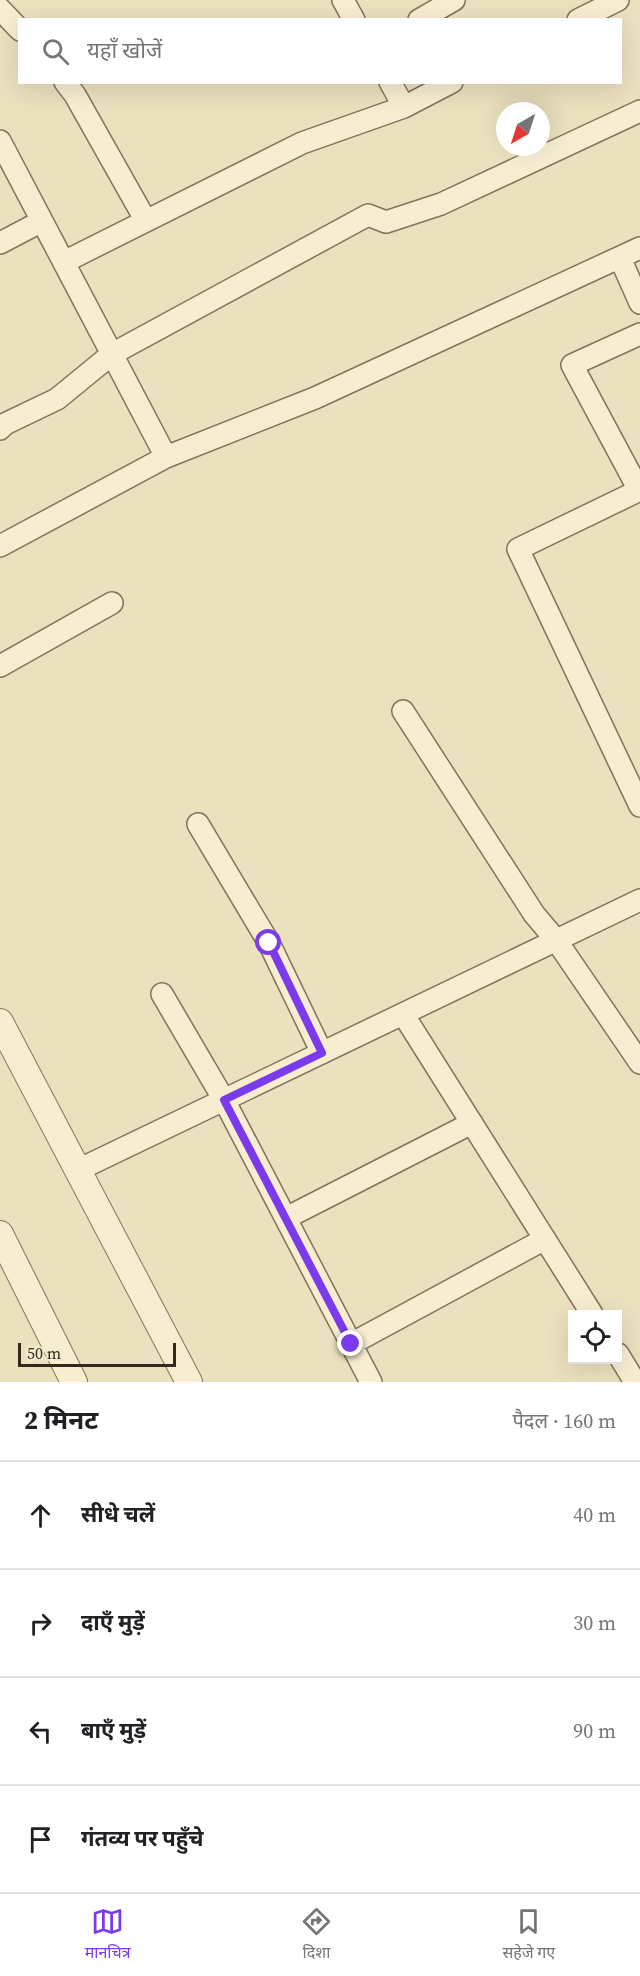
<!DOCTYPE html>
<html lang="hi">
<head>
<meta charset="utf-8">
<style>
  :root { --surface:#fff; --page:#f6f6f6; --text:#202124; --muted:#757577; --line:#e0e0e0; --accent:#7c3aed }
  body { margin:0; font-family:"Source Serif 4","Noto Sans Devanagari",serif; background:var(--page); color:var(--text) }
  .controls { position:absolute; right:18px; bottom:18px; display:grid; overflow:hidden; border-radius:0px; box-shadow:0 6px 24px #0002 }
  .controls button { width:54px; height:54px; display:grid; place-items:center; padding:0; border:0; border-bottom:2px solid var(--line); background:var(--surface); color:var(--text); font:30px sans-serif }
  .compass { position:absolute; left:496px; top:102px; width:54px; height:54px; border-radius:50%; background:var(--surface); box-shadow:0 6px 24px #0002; rotate:219deg }
  .scale { position:absolute; left:18px; bottom:15px; width:158px; box-sizing:border-box; padding-left:6px; border:3px solid #34291c; border-top:0; font-size:16px; line-height:21px; white-space:nowrap; color:#34291c; -webkit-text-stroke:4px #f3ebcf; paint-order:stroke }
  .stop { position:absolute; width:18px; height:18px; margin:-14px; border:4px solid #7c3aed; border-radius:50%; background:#fff }
  .stop.end { background:#7c3aed; border-color:#fff; box-shadow:0 2px 6px #0008 }
  .list { margin:0; padding:0; list-style:none }
  h2 { display:flex; justify-content:space-between; align-items:center; height:78px; margin:0; padding:0 24px; font-size:26px }
  h2 small { font-size:20px; font-weight:400; color:var(--muted) }
  .list li { display:grid; grid-template-columns:39px 1fr auto; gap:18px; align-items:center; box-sizing:border-box; height:108px; padding:0 24px; border-top:2px solid var(--line) }
  .list b { display:block; font-size:22px; white-space:nowrap }
  .list em { font-size:20px; font-style:normal; color:var(--muted) }
  .icon { flex:none; width:33px; height:33px; fill:none; stroke:currentColor; stroke-width:2; stroke-linecap:round; stroke-linejoin:round }
  .map { position:relative; flex:none; width:640px; height:1382px; overflow:hidden }
  .search { position:absolute; background:var(--surface); box-shadow:0 6px 24px #0002; left:18px; right:18px; top:18px; height:66px; display:flex; align-items:center; gap:15px; box-sizing:border-box; padding:0 21px; border-radius:0px; color:var(--muted); font-size:22px }
  .sheet { height:510px; background:var(--surface) }
  nav { display:flex; justify-content:space-around; align-items:center; box-sizing:border-box; height:84px; border-top:2px solid var(--line); background:var(--surface); font-size:16px; color:var(--muted) }
  nav a { display:grid; justify-items:center; gap:3px }
  nav .on { color:var(--accent) }
  .map>svg:first-child { display:block }
</style>
</head>
<body>
<div class="map">
<svg width="640" height="1382" viewBox="0 0 640 1382">
  <rect width="100%" height="100%" fill="#ebe1bf"/>
  <g fill="none" stroke-linecap="round" stroke-linejoin="round">
    <defs>
      <path id="minor" d="M 343,0 L 354,20
        M 0,9 L 20,30
        M 419,20 L 454,0
        M 578,20 L 618,0
        M 65,82 L 75,95 L 146,221
        M 390,82 L 404,107 L 452,82
        M 0,141 L 166,457 L 0,546
        M 0,243 L 42,221
        M 620,258 L 640,303
        M 64,262 L 302,143 L 404,107
        M 0,429 L 5,424 L 57,399 L 112,354 L 368,215 L 386,222 L 441,204 L 640,111
        M 166,457 L 315,398 L 640,248
        M 639,490 L 572,365 L 640,334
        M 640,490 L 518,549 L 640,806
        M 0,666 L 112,603
        M 403,711 L 534,914 L 556,940 L 640,1063
        M 198,824 L 269,943 L 322,1053
        M 162,994 L 224,1100 L 371,1382
        M 403,1014 L 592,1314
        M 78,1170 L 640,900
        M 286,1218 L 472,1123
        M 351,1344 L 545,1239
        M 618,1354 L 635,1382"/>
      <path id="tertiary" d="M 0,1022 L 189,1382
        M 0,1234 L 74,1382"/>
    </defs>
    <!-- minor casing -->
    <use href="#minor" stroke="#837258" stroke-width="24"/>
    <!-- tertiary casing -->
    <use href="#tertiary" stroke="#837258" stroke-width="28"/>
    <!-- minor -->
    <use href="#minor" stroke="#f7eed2" stroke-width="21"/>
    <!-- tertiary -->
    <use href="#tertiary" stroke="#f7eed2" stroke-width="26"/>
  </g>
  <g fill="none" stroke-linecap="round" stroke-linejoin="round">
    <!-- route -->
    <path stroke="#7c3aed" stroke-width="8" d="M 269,943 L 322,1053 L 224,1100 L 351,1344"/>
  </g>
</svg>
<div class="controls">
<button><svg class="icon" aria-label="locate" viewBox="0 0 24 24"><circle cx="12" cy="12" r="6"/><path d="M12 2v4M12 18v4M2 12h4M18 12h4"/></svg></button>
</div>
<svg class="compass" viewBox="-18 -18 36 36"><path d="M0-13l5 13h-10z" fill="#e53935"/><path d="M0 13l5-13h-10z" fill="#757577"/></svg>
<div class="scale">50 m</div>
<div class="stop" style="left:269px;top:943px"></div>
<div class="stop end" style="left:351px;top:1344px"></div>
<div class="search"><svg class="icon" aria-label="search" viewBox="0 0 24 24"><circle cx="10" cy="10" r="6"/><path d="M15 15l6 6"/></svg>यहाँ खोजें</div>
</div>
<section class="sheet">
<h2>2 मिनट<small>पैदल · 160 m</small></h2>
<ul class="list">
<li><svg class="icon" aria-label="ahead" viewBox="0 0 24 24"><path d="M12 20V5M6 11l6-6 6 6"/></svg><div><b>सीधे चलें</b></div><em>40 m</em></li>
<li><svg class="icon" aria-label="right" viewBox="0 0 24 24"><path d="M7 20v-9h11M14 6l5 5-5 5"/></svg><div><b>दाएँ मुड़ें</b></div><em>30 m</em></li>
<li><svg class="icon" aria-label="left" viewBox="0 0 24 24"><path d="M17 20v-9H6M10 6l-5 5 5 5"/></svg><div><b>बाएँ मुड़ें</b></div><em>90 m</em></li>
<li><svg class="icon" aria-label="arrive" viewBox="0 0 24 24"><path d="M6 21V4h12l-3 4 3 4H6"/></svg><div><b>गंतव्य पर पहुँचे</b></div></li>
</ul>
</section>
<nav>
<a class="on"><svg class="icon" aria-label="map" viewBox="0 0 24 24"><path d="M3 6l6-2 6 2 6-2v14l-6 2-6-2-6 2zM9 4v14M15 6v14"/></svg>मानचित्र</a>
<a><svg class="icon" aria-label="directions" viewBox="0 0 24 24"><path d="M12 3l9 9-9 9-9-9zM9 14v-3h6M13 9l2 2-2 2"/></svg>दिशा</a>
<a><svg class="icon" aria-label="saved" viewBox="0 0 24 24"><path d="M7 4h10v16l-5-4-5 4z"/></svg>सहेजे गए</a>
</nav>
</body>
</html>
